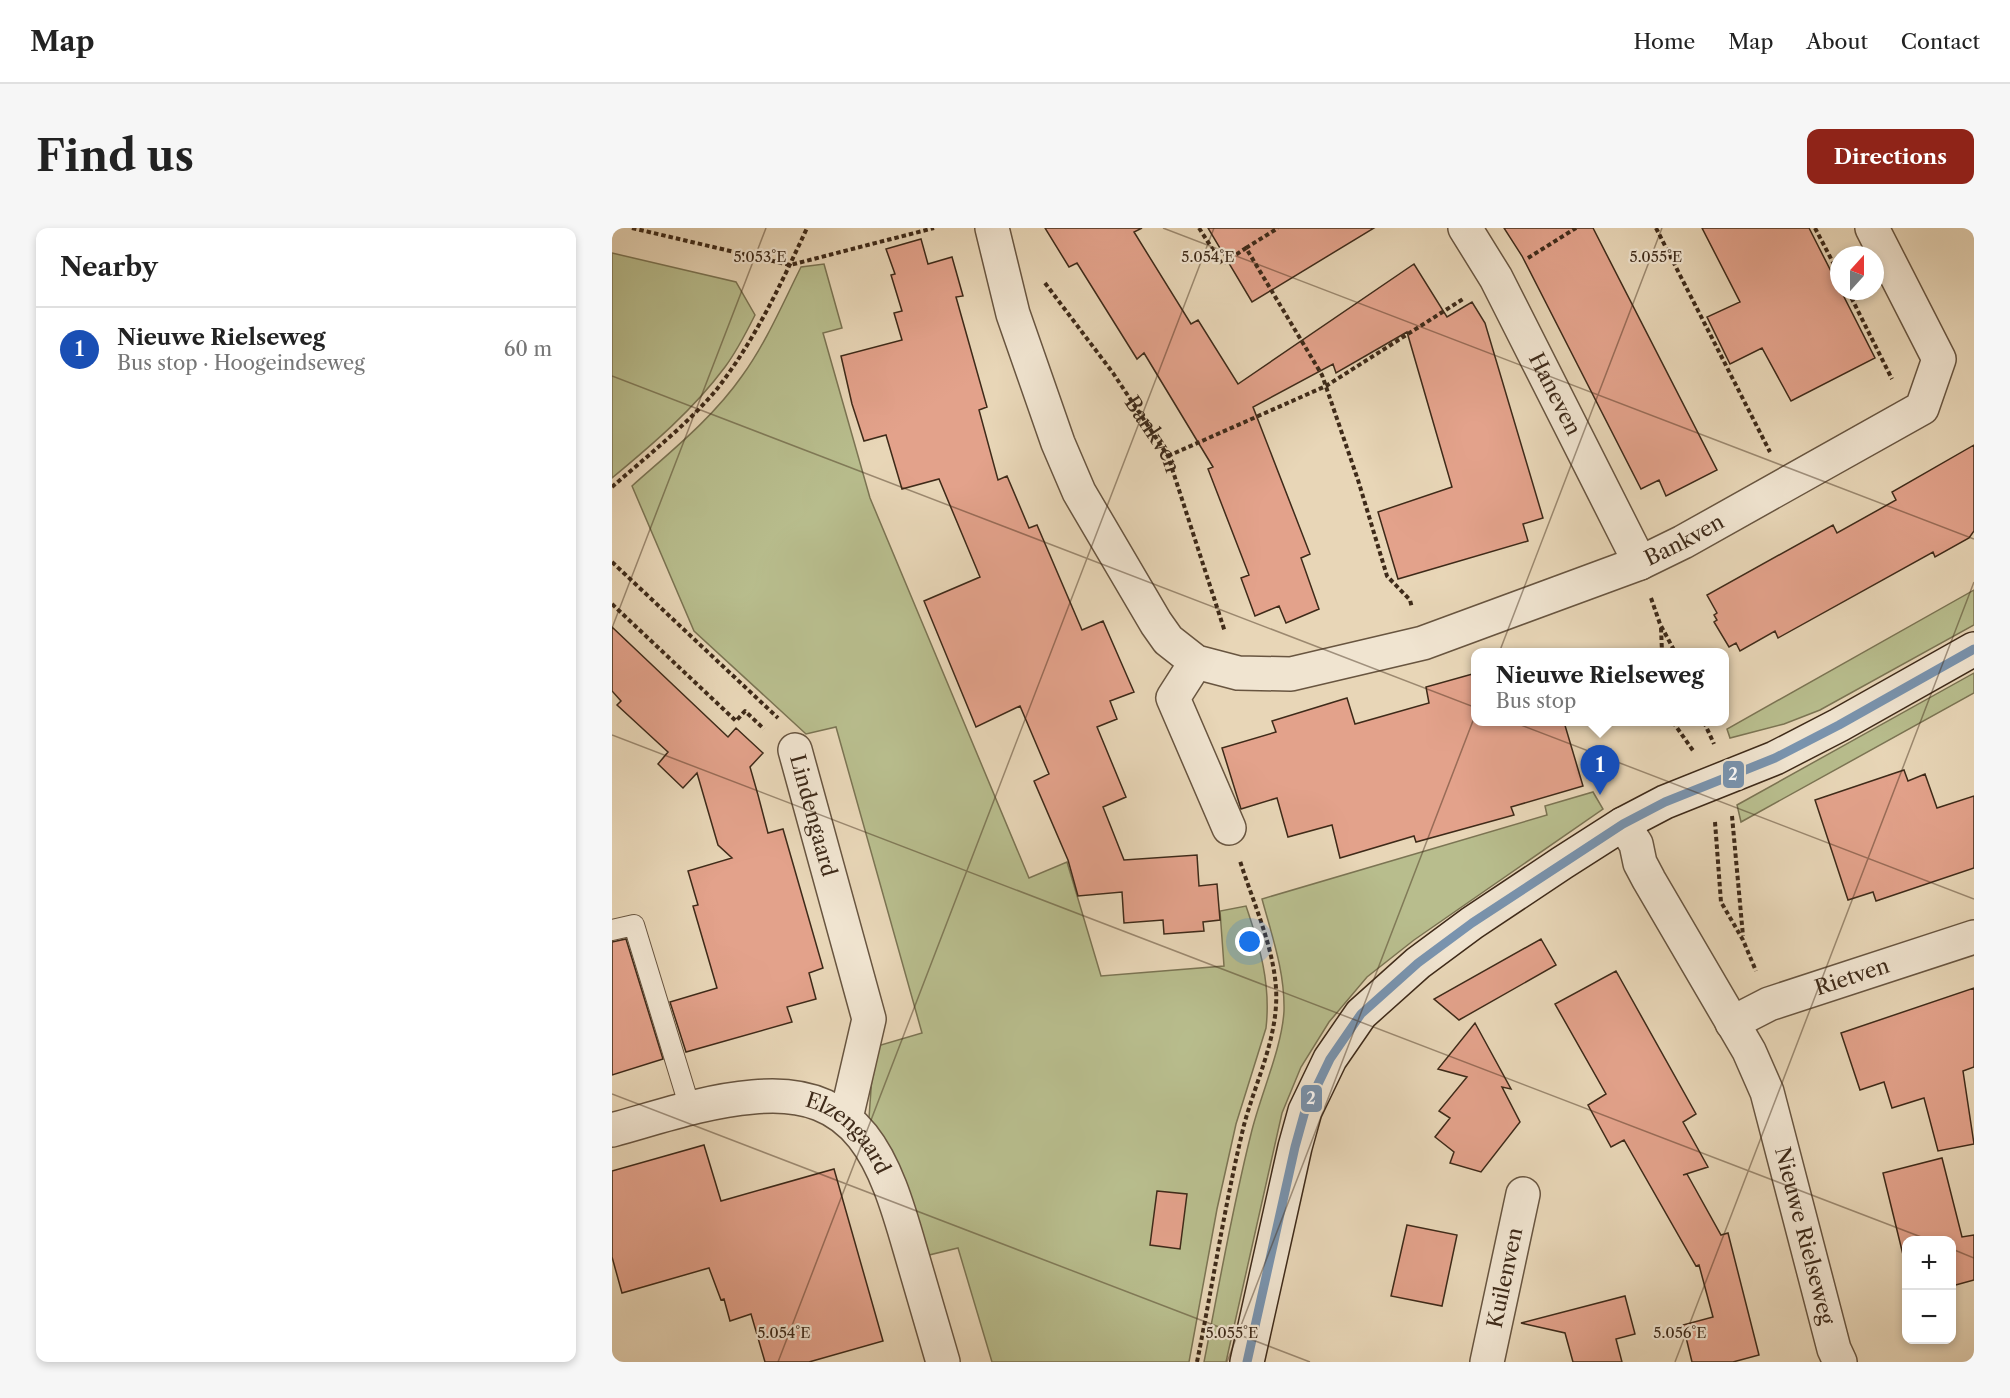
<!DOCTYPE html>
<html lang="en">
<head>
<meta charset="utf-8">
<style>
  :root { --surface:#fff; --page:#f6f6f6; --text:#222; --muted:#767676; --line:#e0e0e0; --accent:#8f2418 }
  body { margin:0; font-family:"Libre Caslon Text",serif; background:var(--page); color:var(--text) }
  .controls { position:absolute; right:18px; bottom:18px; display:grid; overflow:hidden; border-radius:12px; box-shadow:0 3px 9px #0003 }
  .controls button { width:54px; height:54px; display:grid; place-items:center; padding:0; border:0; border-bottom:2px solid var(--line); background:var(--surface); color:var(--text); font:30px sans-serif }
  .compass { position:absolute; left:1218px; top:18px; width:54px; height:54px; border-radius:50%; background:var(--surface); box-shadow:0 3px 9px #0003; rotate:21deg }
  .you { position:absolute; left:638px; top:714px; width:21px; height:21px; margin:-15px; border:4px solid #fff; border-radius:50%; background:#1a73e8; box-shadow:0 0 0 9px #1a73e833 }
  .badge { display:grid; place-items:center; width:39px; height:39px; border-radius:50%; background:var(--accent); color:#fff; font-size:20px; font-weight:700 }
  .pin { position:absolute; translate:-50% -50px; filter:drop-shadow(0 2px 3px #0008) }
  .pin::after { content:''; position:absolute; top:32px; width:21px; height:18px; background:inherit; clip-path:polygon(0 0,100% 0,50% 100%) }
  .popup { position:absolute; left:859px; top:420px; width:258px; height:78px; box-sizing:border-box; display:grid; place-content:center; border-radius:12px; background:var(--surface); filter:drop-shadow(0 2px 4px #0005); font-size:20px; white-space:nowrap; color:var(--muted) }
  .popup b { font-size:22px; color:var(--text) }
  .popup::after { content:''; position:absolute; left:50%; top:100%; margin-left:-12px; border:12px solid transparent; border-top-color:var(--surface) }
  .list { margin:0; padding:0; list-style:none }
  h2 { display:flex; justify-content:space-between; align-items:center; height:78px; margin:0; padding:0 24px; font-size:26px }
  h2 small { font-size:20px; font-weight:400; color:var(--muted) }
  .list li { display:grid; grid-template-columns:39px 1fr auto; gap:18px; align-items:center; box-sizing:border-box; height:84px; padding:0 24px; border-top:2px solid var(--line) }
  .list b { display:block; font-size:22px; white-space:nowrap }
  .list p { margin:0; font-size:20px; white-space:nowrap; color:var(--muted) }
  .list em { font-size:20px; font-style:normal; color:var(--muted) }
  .map { position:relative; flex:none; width:1362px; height:1134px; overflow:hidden; border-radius:12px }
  header { display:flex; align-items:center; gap:36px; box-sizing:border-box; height:84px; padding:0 30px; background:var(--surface); border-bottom:2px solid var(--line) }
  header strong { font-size:28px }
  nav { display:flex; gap:33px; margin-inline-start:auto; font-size:21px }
  .intro { display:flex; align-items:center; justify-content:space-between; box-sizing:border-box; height:144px; padding:0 36px }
  h1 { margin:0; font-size:42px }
  .button { padding:15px 27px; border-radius:12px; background:var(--accent); color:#fff; font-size:21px; font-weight:700 }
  main { display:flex; gap:36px; padding:0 36px }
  aside { flex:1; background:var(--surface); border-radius:12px; box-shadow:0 3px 9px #0003 }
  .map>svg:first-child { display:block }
</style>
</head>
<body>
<header>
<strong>Map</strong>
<nav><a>Home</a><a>Map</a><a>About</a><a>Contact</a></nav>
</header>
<div class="intro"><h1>Find us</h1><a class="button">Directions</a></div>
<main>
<aside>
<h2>Nearby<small></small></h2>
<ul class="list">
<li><span class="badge" style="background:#1a4fb4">1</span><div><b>Nieuwe Rielseweg</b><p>Bus stop · Hoogeindseweg</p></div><em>60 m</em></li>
</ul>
</aside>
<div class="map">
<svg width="1362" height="1134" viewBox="0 0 1362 1134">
  <rect width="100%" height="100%" fill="#e8d6b7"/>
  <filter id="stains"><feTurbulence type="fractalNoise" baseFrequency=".00333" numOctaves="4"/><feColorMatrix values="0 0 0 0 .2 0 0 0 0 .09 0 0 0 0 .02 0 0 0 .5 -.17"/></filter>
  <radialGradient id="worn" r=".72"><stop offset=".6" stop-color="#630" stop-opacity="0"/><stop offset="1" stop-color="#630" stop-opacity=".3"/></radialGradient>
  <!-- green -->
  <path fill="#b8bd8d" stroke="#7b7453" stroke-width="1.5" d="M 0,25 L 124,54 L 143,87 C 134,105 125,123 113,139 C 81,182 41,216 0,250 Z
    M 212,36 L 230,100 L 211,105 L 258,270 L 417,650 L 455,634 L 489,748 L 612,738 L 608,683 L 634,678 C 648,719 659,756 654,800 L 624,896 L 605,981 L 577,1134 L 380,1134 L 346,1020 L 317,1027 L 298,965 L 287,939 L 272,912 L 257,890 L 262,819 L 310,805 L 224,499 L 194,506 L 82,403 L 20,258 C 58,224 100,191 130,148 C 154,115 171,75 189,39 Z
    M 1362,362 L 1362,397 L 1208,482 L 1172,496 L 1118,510 L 1115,501 Z
    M 1362,445 L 1362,465 L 1129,594 L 1125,577 Z
    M 981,564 L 991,581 L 802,712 L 755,749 L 717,794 L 689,839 L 670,885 L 614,1134 L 592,1134 C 607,1058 620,981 639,906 C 648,868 670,820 672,783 C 673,744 660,708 650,671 L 935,587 L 933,578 Z"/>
  <!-- building -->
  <path fill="#e3a28b" stroke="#3e2a19" stroke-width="1.5" d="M 433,0 L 530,0 L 522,4 L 579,96 L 586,92 L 626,156 L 802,36 L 835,89 L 860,74 L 873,95 L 931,290 L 911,296 L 916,313 L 786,351 L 766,284 L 840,259 L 795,104 L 724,145 L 721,136 L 641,179 L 698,326 L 689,330 L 707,381 L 674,395 L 667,378 L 643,388 L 629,350 L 637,347 L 596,241 L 601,239 L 532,125 L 525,131 L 465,35 L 457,39 Z
    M 596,0 L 762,0 L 640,74 Z
    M 892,0 L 981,0 L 1105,242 L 1054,268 L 1047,252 L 1029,261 L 910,28 Z
    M 1090,0 L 1197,0 L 1227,59 L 1227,63 L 1229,63 L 1263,130 L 1179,173 L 1150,120 L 1118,136 L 1095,89 L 1128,74 Z
    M 309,11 L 316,36 L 340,29 L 351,68 L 344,69 L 375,179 L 367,182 L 386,252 L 395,248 L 417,300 L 425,297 L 470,402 L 491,393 L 522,464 L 498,473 L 505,491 L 485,499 L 514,569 L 491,579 L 512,632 L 585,627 L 587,658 L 605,656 L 608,692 L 591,694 L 592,703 L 552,706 L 551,692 L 512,695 L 510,664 L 466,668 L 456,632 L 422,553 L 437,546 L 408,478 L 364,499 L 312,373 L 368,349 L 327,251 L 290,261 L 274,207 L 252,213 L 240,176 L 229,128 L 290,112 L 282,85 L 290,83 L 279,47 L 283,46 L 274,21 Z
    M 1362,217 L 1362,303 L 1357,310 L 1323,329 L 1321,324 L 1166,410 L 1163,403 L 1128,423 L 1124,415 L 1117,419 L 1102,394 L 1105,392 L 1102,387 L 1105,385 L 1095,367 L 1221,297 L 1225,305 L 1284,272 L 1280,264 Z
    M 0,399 L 116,509 L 124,500 L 151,525 L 138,539 L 146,567 L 156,605 L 171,601 L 211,740 L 197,745 L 204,771 L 175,779 L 180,794 L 74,824 L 58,774 L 105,760 L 81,678 L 86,677 L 76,643 L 120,630 L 106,617 L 85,545 L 71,560 L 46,536 L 56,524 L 5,477 L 9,473 L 0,463 Z
    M 864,445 L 864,494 L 952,494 L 971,558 L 899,579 L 902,587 L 804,614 L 802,608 L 728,630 L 720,597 L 676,609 L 665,570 L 629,581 L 610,520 L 664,504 L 660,493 L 735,470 L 743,496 L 817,475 L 814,459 Z
    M 1292,542 L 1296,553 L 1313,546 L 1325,580 L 1362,568 L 1362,640 L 1264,673 L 1261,664 L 1236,672 L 1203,572 Z
    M 14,711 L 51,831 L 0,847 L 0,714 Z
    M 929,711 L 944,737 L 847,792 L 822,771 Z
    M 1004,743 L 1084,886 L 1071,894 L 1096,939 L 1071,947 L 1075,946 L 1109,1007 L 1116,1005 L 1147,1127 L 1121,1134 L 1080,1134 L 1071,1097 L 1101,1089 L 1087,1037 L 1084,1038 L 1012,912 L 999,919 L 976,877 L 994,866 L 943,776 Z
    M 1362,760 L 1362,839 L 1351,843 L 1362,916 L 1326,923 L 1312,870 L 1280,880 L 1272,854 L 1248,862 L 1229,805 Z
    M 863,795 L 899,861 L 890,859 L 908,894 L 869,944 L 838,935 L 842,924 L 823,909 L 838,890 L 827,883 L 855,849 L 826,841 Z
    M 92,917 L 109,973 L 222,941 L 271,1113 L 197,1134 L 153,1134 L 139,1086 L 118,1093 L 112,1071 L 109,1072 L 97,1040 L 10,1065 L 0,1029 L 0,943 Z
    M 1330,930 L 1350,1009 L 1362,1007 L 1362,1052 L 1340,1058 L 1340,1012 L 1294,1012 L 1294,1039 L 1271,945 Z
    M 545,963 L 575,966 L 568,1021 L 538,1017 Z
    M 795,997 L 845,1007 L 830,1078 L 779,1068 Z
    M 1013,1068 L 1023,1106 L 1004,1111 L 1010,1134 L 961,1134 L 953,1105 L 909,1095 Z"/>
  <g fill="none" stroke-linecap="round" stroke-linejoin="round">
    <defs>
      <path id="lane" d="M 0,702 L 22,697 L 78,880"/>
      <g id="street">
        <path id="s2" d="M 380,0 L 401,86 L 446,215 L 467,264 L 544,395 L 556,412 L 584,434 L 626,445 L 679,446 L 811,415 L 1028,335 L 1071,314 L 1310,180 L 1327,131 L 1260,0"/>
        <path id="s3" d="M 853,0 L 884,50 L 1028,335"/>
        <path d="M 584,434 L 561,470 L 617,600"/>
        <path id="s4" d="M 183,522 L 257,791 L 234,890"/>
        <path id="s5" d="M 1011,596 L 1024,616 L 1028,635 L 1037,652 L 1137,823 L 1155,864 L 1222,1121 L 1228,1134"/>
        <path id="s6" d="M 1120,795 L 1157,776 L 1362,709"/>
        <path id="s7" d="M 0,902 C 47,889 93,873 141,869 C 249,858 273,934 298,1021 C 309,1058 320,1096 331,1134"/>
        <path id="s8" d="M 875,1134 L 911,966"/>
      </g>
      <path id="secondary" d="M 635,1134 L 683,919 L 693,883 L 718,831 L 749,786 L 806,735 L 860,695 L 950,635 L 1011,596 L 1053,574 L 1163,530 L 1227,497 L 1362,421"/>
    </defs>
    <!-- lane casing -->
    <use href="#lane" stroke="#685540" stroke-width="22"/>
    <!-- street casing -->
    <use href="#street" stroke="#685540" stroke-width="36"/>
    <!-- secondary casing -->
    <use href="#secondary" stroke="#3e2a19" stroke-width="36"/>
    <!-- path -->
    <g stroke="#3e2a19" stroke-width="4" stroke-dasharray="4.5 3" stroke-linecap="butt">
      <path d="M 20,0 L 178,37 L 322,0"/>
      <path d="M 587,0 L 610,36 L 634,20 L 710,147 L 746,252 L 775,348 L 798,372 L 800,380"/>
      <path d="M 1044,0 L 1158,224"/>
      <path d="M 1203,0 L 1227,46"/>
      <path d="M 634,20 L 666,0"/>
      <path d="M 916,30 L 964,0"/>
      <path id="s1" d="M 433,55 L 501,145 L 556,228 L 613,404"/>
      <path d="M 1236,63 L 1280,151"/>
      <path d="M 556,228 L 714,158 L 851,71"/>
      <path d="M 0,259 C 34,229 76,196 105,161 C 143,112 169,56 195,0"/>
      <path d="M 0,334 L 166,490"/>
      <path d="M 1039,370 L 1048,396 L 1063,424"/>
      <path d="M 0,376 L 124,493 L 133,483 L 152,501"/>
      <path d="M 1049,400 L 1050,424"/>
      <path d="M 1061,494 L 1082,524"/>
      <path d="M 1092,494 L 1102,516"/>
      <path d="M 1120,588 L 1131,708"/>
      <path d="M 1103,594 L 1109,674 L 1131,712 L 1144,743"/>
      <path d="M 585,1134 C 601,1055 613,975 632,897 C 644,852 667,808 664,760 C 661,717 641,674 628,633"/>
    </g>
    <!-- lane -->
    <use href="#lane" stroke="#f0e4d0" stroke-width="20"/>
    <!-- street -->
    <use href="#street" stroke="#f0e4d0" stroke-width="33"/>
    <!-- secondary -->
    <use href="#secondary" stroke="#f0e4d0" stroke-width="33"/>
    <defs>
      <path id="bus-1" d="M 635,1134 L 683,919 L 693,883 L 718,831 L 749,786 L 806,735 L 860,695 L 1011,596 L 1053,574 L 1163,530 L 1227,497 L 1362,421"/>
    </defs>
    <!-- bus-1 casing -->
    <use href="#bus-1" stroke="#f0e4d0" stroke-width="14"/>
    <!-- bus-1 -->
    <use href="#bus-1" stroke="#7993ae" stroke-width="9"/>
  </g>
  <!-- ticks -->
  <path fill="none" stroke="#3e2a19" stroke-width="1.5" stroke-opacity="0.45" d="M 551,0 L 1362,311M 0,148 L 1362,671M 0,400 L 154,0M 0,507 L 1317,1012M 0,866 L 698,1134M 1340,1021 L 1362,1030M 166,1134 L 602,0M 615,1134 L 1050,0M 1063,1134 L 1362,354"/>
  <g text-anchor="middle" stroke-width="4.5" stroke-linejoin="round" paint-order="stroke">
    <!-- street labels -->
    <g font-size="21" fill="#3e2a19" stroke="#f0e4d0">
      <text dy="7" stroke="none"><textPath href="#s3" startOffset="189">Haneven</textPath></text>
      <text dy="7" stroke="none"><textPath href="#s1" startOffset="186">Bankven</textPath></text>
      <text dy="7" stroke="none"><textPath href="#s2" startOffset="1000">Bankven</textPath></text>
      <text dy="7" stroke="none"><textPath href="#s4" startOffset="68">Lindengaard</textPath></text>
      <text dy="7" stroke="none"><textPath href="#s6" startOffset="129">Rietven</textPath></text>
      <text dy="7" stroke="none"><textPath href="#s7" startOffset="254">Elzengaard</textPath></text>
      <text dy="7" stroke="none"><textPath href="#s5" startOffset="454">Nieuwe Rielseweg</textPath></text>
      <text dy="7" stroke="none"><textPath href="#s8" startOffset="86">Kuilenven</textPath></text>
    </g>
  </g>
  <g font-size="15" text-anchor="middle" fill="#3e2a19" stroke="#f0e4d0" stroke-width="4.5" stroke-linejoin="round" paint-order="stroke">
    <text x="148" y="34">5.053°E</text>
    <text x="596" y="34">5.054°E</text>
    <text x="1044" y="34">5.055°E</text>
    <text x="172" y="1110">5.054°E</text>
    <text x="620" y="1110">5.055°E</text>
    <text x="1068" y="1110">5.056°E</text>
  </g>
  <g stroke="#f0e4d0" stroke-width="2">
    <rect x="1110" y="532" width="23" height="29" rx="6" fill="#7993ae"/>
    <rect x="688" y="856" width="23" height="29" rx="6" fill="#7993ae"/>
  </g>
  <g font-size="16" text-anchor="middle" font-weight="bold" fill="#fff">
    <text x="1121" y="552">2</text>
    <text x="699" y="876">2</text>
  </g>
  <rect width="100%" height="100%" filter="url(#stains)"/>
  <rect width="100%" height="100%" fill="url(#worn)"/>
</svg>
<div class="controls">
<button>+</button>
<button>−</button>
</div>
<svg class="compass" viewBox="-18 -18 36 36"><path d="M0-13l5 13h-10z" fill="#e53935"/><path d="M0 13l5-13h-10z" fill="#767676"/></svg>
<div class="you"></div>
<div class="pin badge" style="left:988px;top:567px;background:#1a4fb4">1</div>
<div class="popup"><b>Nieuwe Rielseweg</b>Bus stop</div>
</div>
</main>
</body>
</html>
